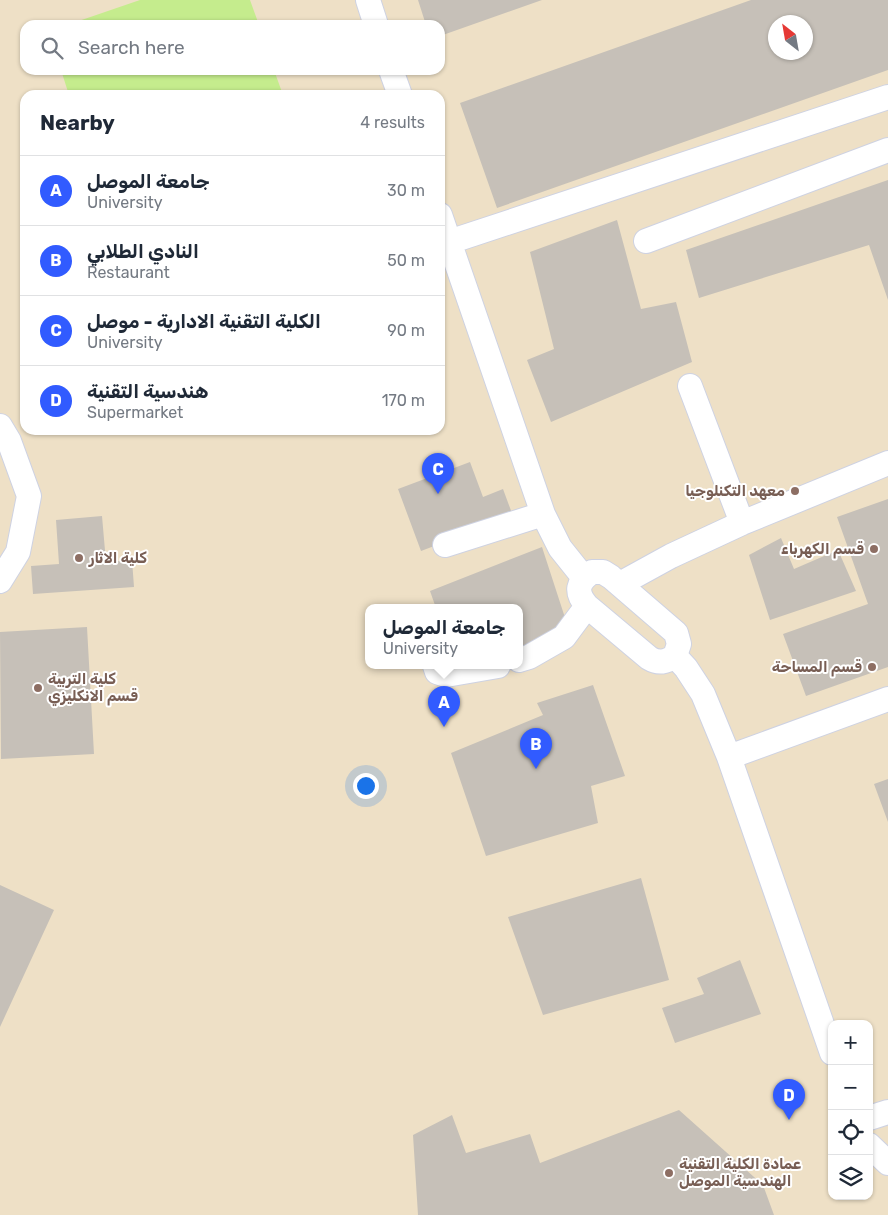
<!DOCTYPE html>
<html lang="en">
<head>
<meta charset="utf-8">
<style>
  :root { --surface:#fff; --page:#f2f2f3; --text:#1f2937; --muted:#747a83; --line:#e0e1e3; --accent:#315bff }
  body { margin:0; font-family:Rubik,"Noto Naskh Arabic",sans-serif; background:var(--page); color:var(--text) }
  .controls { position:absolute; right:15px; bottom:15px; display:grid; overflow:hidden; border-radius:10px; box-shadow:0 1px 4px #0004 }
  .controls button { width:45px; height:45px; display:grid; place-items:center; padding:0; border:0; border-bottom:1px solid var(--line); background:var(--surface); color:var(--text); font:25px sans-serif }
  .compass { position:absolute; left:768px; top:15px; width:45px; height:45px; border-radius:50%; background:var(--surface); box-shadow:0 1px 4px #0004; rotate:329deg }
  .you { position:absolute; left:365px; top:785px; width:18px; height:18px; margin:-12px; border:4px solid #fff; border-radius:50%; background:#1a73e8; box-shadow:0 0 0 8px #1a73e833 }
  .badge { display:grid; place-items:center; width:32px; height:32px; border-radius:50%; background:var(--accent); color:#fff; font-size:16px; font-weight:700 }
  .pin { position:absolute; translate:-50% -41px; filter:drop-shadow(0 1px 2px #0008) }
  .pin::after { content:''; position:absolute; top:26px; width:18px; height:15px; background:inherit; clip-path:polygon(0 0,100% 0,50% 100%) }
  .popup { position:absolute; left:365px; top:604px; width:158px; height:65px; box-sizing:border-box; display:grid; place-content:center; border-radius:10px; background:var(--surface); filter:drop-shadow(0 1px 4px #0005); font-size:16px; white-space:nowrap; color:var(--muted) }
  .popup b { font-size:19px; color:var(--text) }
  .popup::after { content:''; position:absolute; left:50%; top:100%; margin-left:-10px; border:10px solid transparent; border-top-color:var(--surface) }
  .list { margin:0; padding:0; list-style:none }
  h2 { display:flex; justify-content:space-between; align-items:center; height:65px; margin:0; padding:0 20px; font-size:21px }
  h2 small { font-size:16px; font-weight:400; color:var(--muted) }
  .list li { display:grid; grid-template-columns:32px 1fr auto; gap:15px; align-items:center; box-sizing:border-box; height:70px; padding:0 20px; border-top:1px solid var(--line) }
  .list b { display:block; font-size:19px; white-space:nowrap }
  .list p { margin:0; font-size:16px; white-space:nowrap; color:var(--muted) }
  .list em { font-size:16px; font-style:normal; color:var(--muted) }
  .icon { flex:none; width:28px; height:28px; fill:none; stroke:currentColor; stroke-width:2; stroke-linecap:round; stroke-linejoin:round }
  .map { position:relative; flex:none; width:888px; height:1215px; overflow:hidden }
  .search { position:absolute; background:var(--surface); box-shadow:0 1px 4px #0004; left:20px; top:20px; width:425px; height:55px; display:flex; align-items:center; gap:12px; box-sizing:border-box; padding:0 18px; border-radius:15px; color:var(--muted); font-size:19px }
  .panel { position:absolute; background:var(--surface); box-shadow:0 1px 4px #0004; left:20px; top:90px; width:425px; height:345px; border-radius:15px }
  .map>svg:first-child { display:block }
</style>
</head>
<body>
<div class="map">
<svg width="888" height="1215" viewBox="0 0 888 1215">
  <rect width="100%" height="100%" fill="#ebe3d8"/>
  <!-- education -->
  <path fill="#eee0c6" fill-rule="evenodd" d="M 0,0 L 888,0 L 888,1215 L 0,1215 ZM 776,22 L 806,22 L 806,52 L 776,52 ZM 25,25 L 440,25 L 440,70 L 25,70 ZM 25,95 L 440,95 L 440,430 L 25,430 ZM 369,608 L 519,608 L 519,666 L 369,666 ZM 832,1024 L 869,1024 L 869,1196 L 832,1196 Z"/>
  <!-- pitch -->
  <path fill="#c5ec8d" d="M 140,0 L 250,0 L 259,25 L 67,25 Z
    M 61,70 L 274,70 L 283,95 L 69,95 Z"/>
  <!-- building -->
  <path fill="#c6c0b8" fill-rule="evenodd" d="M 418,0 L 542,0 L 440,36 L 440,25 L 426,25 Z
    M 751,0 L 888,0 L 888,70 L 497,208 L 460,103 ZM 776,22 L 806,22 L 806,52 L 776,52 Z
    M 888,180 L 888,300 L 869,245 L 699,298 L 686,250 Z
    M 617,220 L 641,309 L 676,302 L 692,362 L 551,422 L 527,360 L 554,349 L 530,252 Z
    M 470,462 L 483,497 L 503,489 L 513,516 L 421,551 L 398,489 Z
    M 888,499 L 888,667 L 806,696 L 783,634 L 868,604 L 837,517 Z
    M 102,516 L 106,562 L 132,560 L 134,587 L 33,594 L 31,566 L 59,564 L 56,520 Z
    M 781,538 L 794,569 L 838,550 L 856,591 L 770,620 L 749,555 Z
    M 542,547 L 569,630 L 519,649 L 519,608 L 436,608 L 430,591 Z
    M 87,627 L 94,754 L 1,759 L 0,632 Z
    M 593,685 L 625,776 L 591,786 L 598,823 L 486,856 L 451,753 L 543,715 L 537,703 Z
    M 888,779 L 888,822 L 874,784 Z
    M 641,878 L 669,980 L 543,1015 L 508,917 Z
    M 0,885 L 54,910 L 0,1027 Z
    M 740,960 L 761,1014 L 675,1043 L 662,1008 L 704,994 L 697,978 Z
    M 679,1110 L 763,1185 L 774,1215 L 418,1215 L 413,1135 L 452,1115 L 466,1153 L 530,1134 L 540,1163 Z"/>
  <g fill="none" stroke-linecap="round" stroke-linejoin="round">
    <defs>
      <path id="minor" d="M 368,0 L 376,25
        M 391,70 L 400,95
        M 440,215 L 543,514 L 560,548 L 584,578
        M 646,241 L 888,150
        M 449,242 L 888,97
        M 690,386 L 742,523
        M 0,426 L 9,441 L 29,496 L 18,552 L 0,581
        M 445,545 L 543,514
        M 592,572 L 603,572 L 611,577 L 676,633 L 679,644 L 675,656 C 666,662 659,664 649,658 L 587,606 C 575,592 577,582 592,572 Z
        M 620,584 L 671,556 L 742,523 L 888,463
        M 675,656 L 686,668 L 703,694 L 729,757 L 832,1053
        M 519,660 L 529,657 L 564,637 L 587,606
        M 435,666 L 437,672 L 446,675 L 498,666
        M 729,757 L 888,699
        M 869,1118 L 888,1112
        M 869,1145 L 888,1163"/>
    </defs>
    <!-- minor casing -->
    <use href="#minor" stroke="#ced2e2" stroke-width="26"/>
    <!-- minor -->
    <use href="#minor" stroke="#fff" stroke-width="24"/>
  </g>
  <!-- markers -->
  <g fill="#8d6e63" stroke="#fff" stroke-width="2">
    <circle cx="795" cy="491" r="5"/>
    <circle cx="874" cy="549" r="5"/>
    <circle cx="79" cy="558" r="5"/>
    <circle cx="872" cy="667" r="5"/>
    <circle cx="38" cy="688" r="5"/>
    <circle cx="669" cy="1173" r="5"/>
  </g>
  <g text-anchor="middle" stroke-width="4" stroke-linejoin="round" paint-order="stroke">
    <!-- education labels -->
    <g font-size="15" font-weight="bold" fill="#785e54" stroke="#fff" text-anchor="end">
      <text x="785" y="496">معهد التكنلوجيا</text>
      <text x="864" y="554">قسم الكهرباء</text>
      <text x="89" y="563" text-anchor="start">كلية الاثار</text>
      <text x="862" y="672">قسم المساحة</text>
      <text x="48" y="684" text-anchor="start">كلية التربية<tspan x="48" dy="17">قسم الانكليزي</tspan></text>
      <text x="679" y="1169" text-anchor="start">عمادة الكلية التقنية<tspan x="679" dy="17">الهندسية الموصل</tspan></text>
    </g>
  </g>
</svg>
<div class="controls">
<button>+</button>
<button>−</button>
<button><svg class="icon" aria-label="locate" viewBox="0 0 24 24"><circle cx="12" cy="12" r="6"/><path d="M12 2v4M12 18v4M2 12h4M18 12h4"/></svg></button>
<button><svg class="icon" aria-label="layers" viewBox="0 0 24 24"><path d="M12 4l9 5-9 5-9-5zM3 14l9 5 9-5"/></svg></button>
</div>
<svg class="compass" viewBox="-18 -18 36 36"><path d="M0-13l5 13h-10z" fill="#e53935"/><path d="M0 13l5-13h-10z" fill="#747a83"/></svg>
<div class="you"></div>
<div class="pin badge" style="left:444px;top:727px">A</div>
<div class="popup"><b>جامعة الموصل</b>University</div>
<div class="pin badge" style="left:536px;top:769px">B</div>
<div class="pin badge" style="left:438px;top:494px">C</div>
<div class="pin badge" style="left:789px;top:1120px">D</div>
<div class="search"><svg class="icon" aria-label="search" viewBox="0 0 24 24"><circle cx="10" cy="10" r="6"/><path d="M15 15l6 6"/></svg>Search here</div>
<section class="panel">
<h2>Nearby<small>4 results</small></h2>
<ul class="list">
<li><span class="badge">A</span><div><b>جامعة الموصل</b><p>University</p></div><em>30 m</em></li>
<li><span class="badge">B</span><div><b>النادي الطلابي</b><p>Restaurant</p></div><em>50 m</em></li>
<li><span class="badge">C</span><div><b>الكلية التقنية الادارية - موصل</b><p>University</p></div><em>90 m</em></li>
<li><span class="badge">D</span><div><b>هندسية التقنية</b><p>Supermarket</p></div><em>170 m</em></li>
</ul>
</section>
</div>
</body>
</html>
